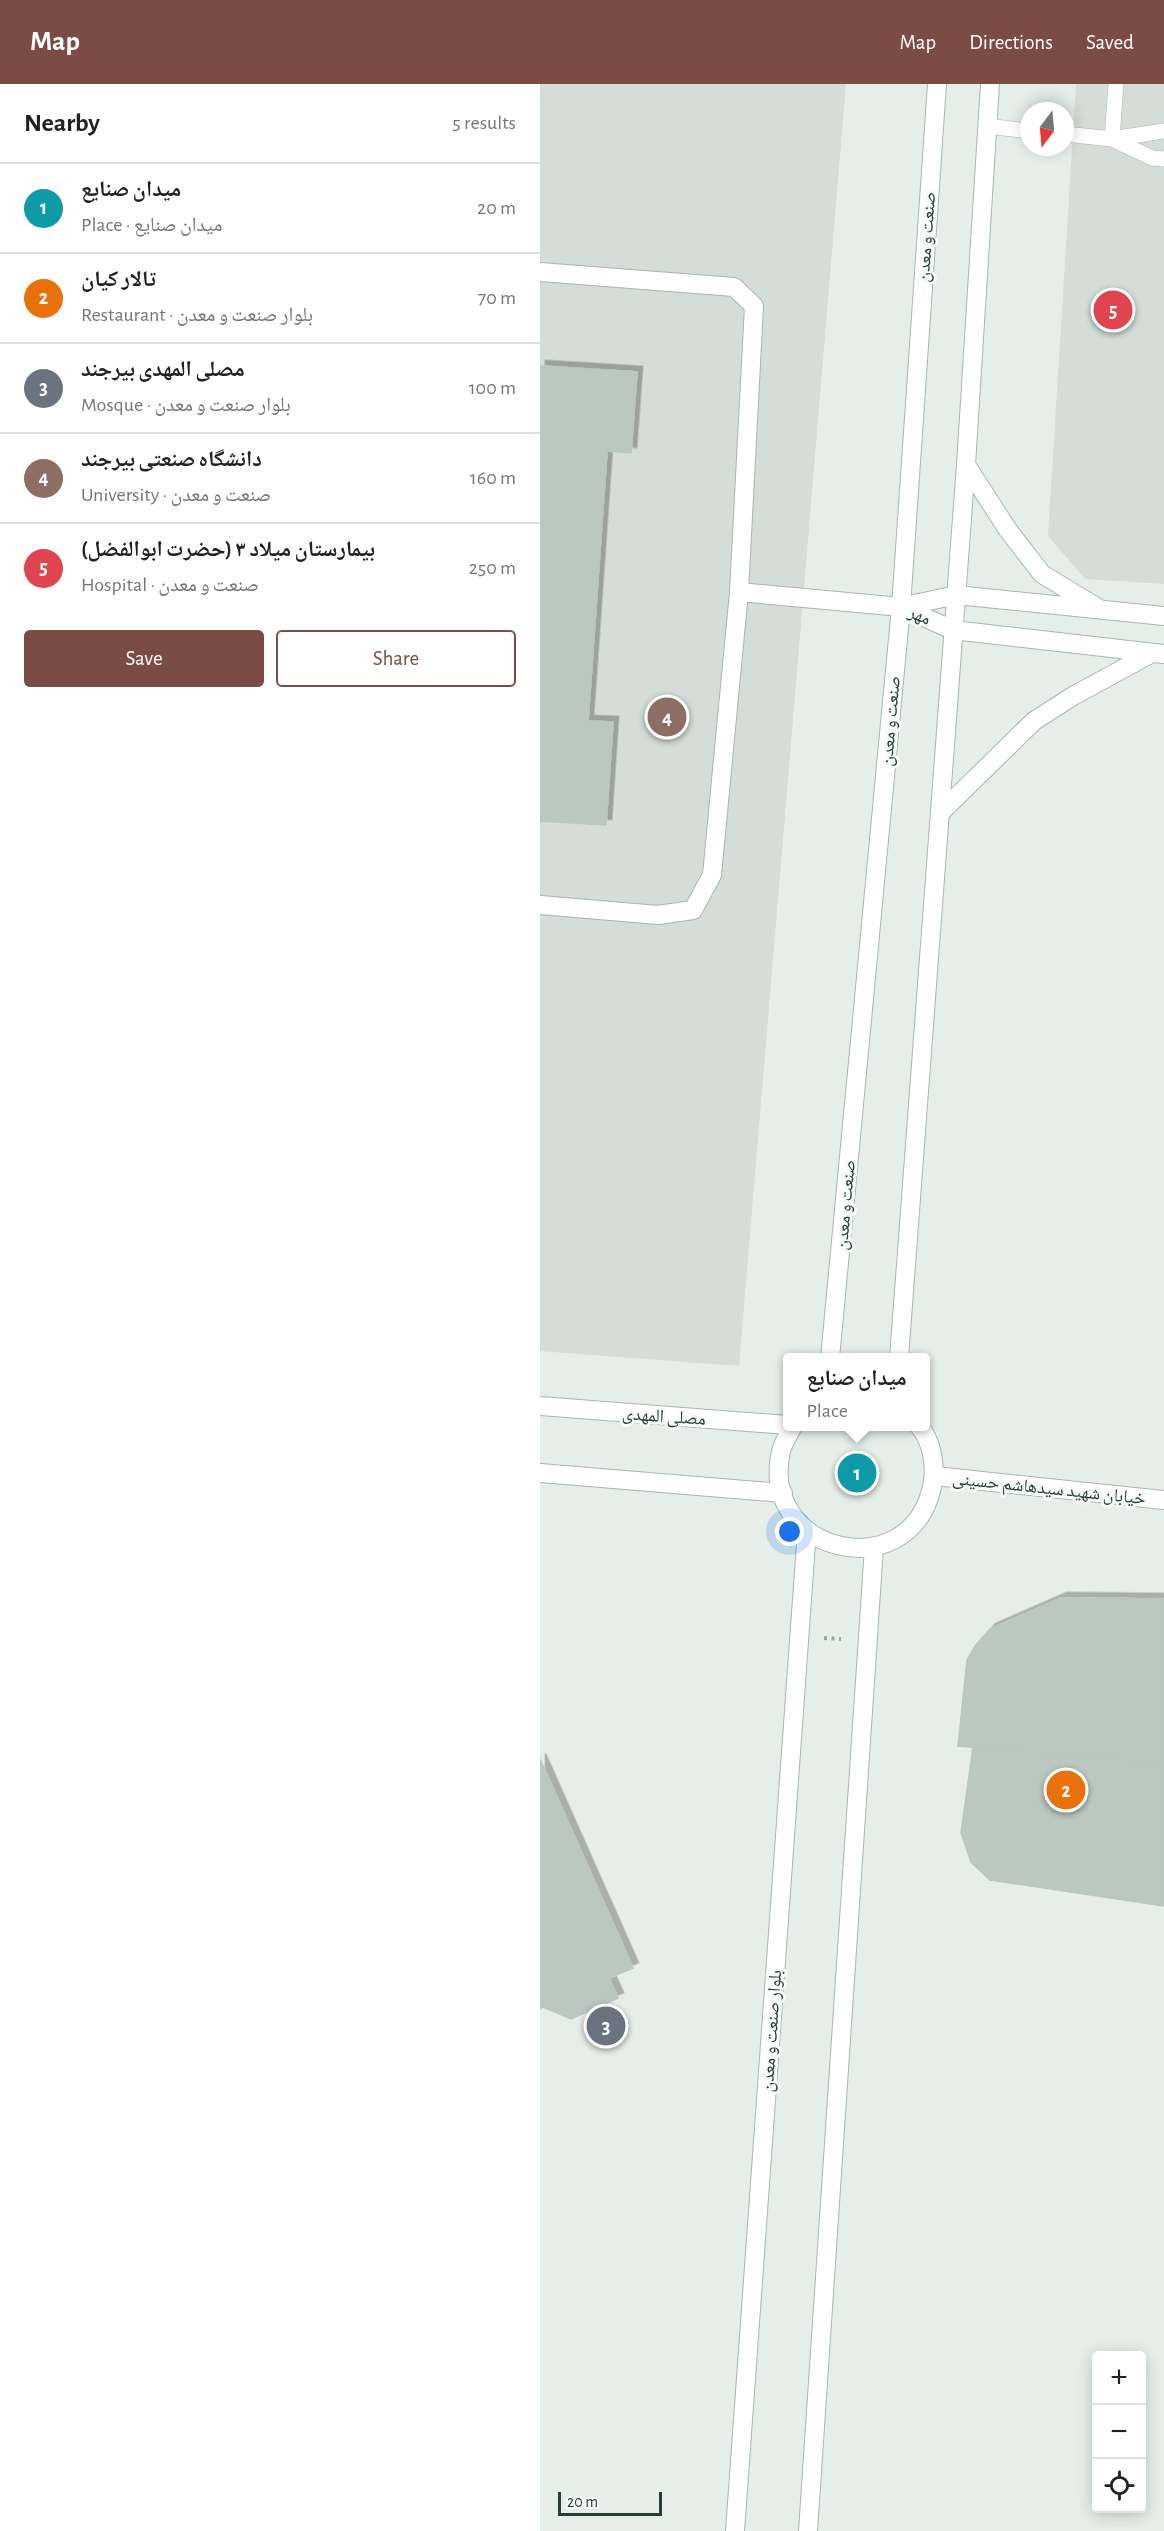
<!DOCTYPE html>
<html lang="en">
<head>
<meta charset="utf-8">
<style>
  :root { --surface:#fff; --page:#f2f2f2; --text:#202124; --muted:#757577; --line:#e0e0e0; --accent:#7a4c44 }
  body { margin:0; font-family:"Alegreya Sans","Noto Naskh Arabic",sans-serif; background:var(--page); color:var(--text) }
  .controls { position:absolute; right:18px; bottom:18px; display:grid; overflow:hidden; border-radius:6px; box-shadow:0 3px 15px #0003 }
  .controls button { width:54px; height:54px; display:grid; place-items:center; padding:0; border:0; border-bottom:2px solid var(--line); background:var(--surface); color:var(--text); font:30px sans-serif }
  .compass { position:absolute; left:480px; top:18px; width:54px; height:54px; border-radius:50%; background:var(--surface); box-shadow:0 3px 15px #0003; rotate:196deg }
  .scale { position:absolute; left:18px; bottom:15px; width:104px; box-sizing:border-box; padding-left:6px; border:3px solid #263e36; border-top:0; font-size:16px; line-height:21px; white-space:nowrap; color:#263e36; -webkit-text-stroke:4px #f6faf8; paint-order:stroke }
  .you { position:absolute; left:250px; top:1448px; width:21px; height:21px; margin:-15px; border:4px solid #fff; border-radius:50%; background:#1a73e8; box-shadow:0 0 0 9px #1a73e833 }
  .badge { display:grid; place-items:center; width:39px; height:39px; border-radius:50%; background:var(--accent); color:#fff; font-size:20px; font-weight:700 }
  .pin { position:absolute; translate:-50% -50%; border:3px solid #fff; box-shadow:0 2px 6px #0006 }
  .popup { position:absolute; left:243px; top:1269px; width:147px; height:78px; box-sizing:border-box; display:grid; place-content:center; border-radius:6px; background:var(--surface); filter:drop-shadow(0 2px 4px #0005); font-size:20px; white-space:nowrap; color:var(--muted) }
  .popup b { font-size:22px; color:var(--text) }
  .popup::after { content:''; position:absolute; left:50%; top:100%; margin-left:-12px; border:12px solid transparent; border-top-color:var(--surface) }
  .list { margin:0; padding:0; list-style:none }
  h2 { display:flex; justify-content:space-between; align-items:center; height:78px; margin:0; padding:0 24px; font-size:26px }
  h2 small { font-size:20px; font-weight:400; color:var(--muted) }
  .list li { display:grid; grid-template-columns:39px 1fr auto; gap:18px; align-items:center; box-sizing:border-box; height:90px; padding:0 24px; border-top:2px solid var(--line) }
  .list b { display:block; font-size:22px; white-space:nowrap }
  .list p { margin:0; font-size:20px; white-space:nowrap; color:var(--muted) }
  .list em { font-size:20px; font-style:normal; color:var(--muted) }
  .actions { display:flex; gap:12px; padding:18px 24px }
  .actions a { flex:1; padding:14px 0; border:2px solid var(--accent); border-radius:6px; text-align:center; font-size:21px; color:var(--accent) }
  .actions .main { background:var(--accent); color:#fff }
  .icon { flex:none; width:33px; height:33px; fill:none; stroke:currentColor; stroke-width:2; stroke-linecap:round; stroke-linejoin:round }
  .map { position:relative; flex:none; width:624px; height:2447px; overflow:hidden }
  header { display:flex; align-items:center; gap:36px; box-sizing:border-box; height:84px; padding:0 30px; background:var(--accent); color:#fff }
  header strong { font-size:28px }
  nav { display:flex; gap:33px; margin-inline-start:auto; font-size:21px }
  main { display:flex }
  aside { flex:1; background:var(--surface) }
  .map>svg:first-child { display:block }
</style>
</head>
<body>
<header>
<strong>Map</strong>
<nav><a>Map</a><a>Directions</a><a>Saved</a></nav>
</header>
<main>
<aside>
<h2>Nearby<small>5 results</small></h2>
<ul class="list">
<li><span class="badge" style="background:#0f9aa8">1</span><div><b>میدان صنایع</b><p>Place · میدان صنایع</p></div><em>20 m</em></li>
<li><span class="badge" style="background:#e8710a">2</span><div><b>تالار کیان</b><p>Restaurant · بلوار صنعت و معدن</p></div><em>70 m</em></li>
<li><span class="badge" style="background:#6b7280">3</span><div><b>مصلی المهدی بیرجند</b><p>Mosque · بلوار صنعت و معدن</p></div><em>100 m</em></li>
<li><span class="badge" style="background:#8d6e63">4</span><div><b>دانشگاه صنعتی بیرجند</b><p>University · صنعت و معدن</p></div><em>160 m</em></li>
<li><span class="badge" style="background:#e0444e">5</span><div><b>بیمارستان میلاد ۳ (حضرت ابوالفضل)</b><p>Hospital · صنعت و معدن</p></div><em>250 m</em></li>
</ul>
<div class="actions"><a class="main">Save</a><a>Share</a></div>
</aside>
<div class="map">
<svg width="624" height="2447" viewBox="0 0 624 2447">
  <defs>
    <filter id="shadow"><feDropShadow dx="5.5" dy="-5.5" stdDeviation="0" flood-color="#0004"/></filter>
  </defs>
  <rect width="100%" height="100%" fill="#e6eee9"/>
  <!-- built -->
  <path fill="#d4ddd8" d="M 0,0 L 306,0 L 199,1282 L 0,1267 Z
    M 536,0 L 624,0 L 624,500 L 545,495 L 508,452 Z"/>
  <!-- building -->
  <path fill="#bbc8c2" stroke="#b8c7c0" stroke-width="1.5" filter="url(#shadow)" d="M 0,282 L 97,288 L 91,369 L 67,367 L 48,637 L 73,638 L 66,741 L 0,737 Z
    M 521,1514 L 624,1515 L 624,1822 L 450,1796 L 431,1778 L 421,1749 L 433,1663 L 418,1662 L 427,1576 L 435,1562 L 450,1545 Z
    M 521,1514 L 624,1515 L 624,1679 L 418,1662 L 427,1576 L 435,1562 L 450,1545 Z
    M 0,1675 L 93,1884 L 69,1894 L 78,1914 L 31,1935 L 3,1923 L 0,1925 Z"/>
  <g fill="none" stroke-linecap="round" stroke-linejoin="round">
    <defs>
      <path id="lane" d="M 447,42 L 489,47
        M 525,50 L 572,55 L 624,47
        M 572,55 L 612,74 L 624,75
        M 572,55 L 576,0"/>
      <path id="street" d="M 0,188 L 194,203 L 214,222 L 199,508 L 172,791 L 153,826 L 118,831 L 0,821
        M 199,508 L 361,523
        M 395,1392 L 624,1416"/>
      <path id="secondary" d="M 426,381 L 468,446 L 502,490 L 558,524
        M 361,523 L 413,546 L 624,570
        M 361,523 L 416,511 L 624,532
        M 401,728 L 494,637 L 533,612 L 612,569
        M 290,1274 L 361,523 L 397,0
        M 359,1274 L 426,381 L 450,0
        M 0,1322 L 248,1341
        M 253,1342 C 249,1350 243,1359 241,1367 C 218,1469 369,1505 392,1403 C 396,1384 393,1358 379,1342
        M 0,1389 L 243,1409
        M 195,2447 L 267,1446
        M 268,2447 L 334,1463"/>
    </defs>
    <!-- lane casing -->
    <use href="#lane" stroke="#a9b6b0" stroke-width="16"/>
    <!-- street casing -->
    <use href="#street" stroke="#a9b6b0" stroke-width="20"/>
    <!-- secondary casing -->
    <use href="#secondary" stroke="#a5b8b0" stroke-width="20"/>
    <!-- path -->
    <path stroke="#89afa0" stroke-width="4" stroke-dasharray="3 4.5" stroke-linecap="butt" d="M 284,1554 L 301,1555"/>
    <!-- lane -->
    <use href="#lane" stroke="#fff" stroke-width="15"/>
    <!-- street -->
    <use href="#street" stroke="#fff" stroke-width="18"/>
    <!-- secondary -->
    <use href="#secondary" stroke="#fff" stroke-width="18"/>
  </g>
  <g text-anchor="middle" stroke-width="6" stroke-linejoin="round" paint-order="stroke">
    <!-- street labels -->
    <g font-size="18" fill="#263e36" stroke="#f6faf8">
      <text transform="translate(386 153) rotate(-86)" y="6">صنعت و معدن</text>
      <text transform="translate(380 531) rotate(24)" y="6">مهر</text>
      <text transform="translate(350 637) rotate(-85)" y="6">صنعت و معدن</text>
      <text transform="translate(305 1121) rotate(-85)" y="6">صنعت و معدن</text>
      <text transform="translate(124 1332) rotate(4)" y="6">مصلی المهدی</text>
      <text transform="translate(509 1404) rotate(6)" y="6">خیابان شهید سیدهاشم حسینی</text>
      <text transform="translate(231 1947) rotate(-86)" y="6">بلوار صنعت و معدن</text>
    </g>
  </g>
</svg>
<div class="controls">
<button>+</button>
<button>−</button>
<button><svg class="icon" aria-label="locate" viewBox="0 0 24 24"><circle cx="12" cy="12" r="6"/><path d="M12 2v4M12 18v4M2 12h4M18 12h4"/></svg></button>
</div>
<svg class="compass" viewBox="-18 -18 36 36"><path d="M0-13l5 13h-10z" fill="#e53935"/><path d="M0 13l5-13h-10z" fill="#757577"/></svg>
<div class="scale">20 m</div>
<div class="you"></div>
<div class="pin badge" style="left:317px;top:1389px;background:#0f9aa8">1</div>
<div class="popup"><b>میدان صنایع</b>Place</div>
<div class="pin badge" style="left:526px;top:1706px;background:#e8710a">2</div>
<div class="pin badge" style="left:66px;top:1942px;background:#6b7280">3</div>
<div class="pin badge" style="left:127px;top:633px;background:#8d6e63">4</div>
<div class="pin badge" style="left:573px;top:226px;background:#e0444e">5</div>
</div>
</main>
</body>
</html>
